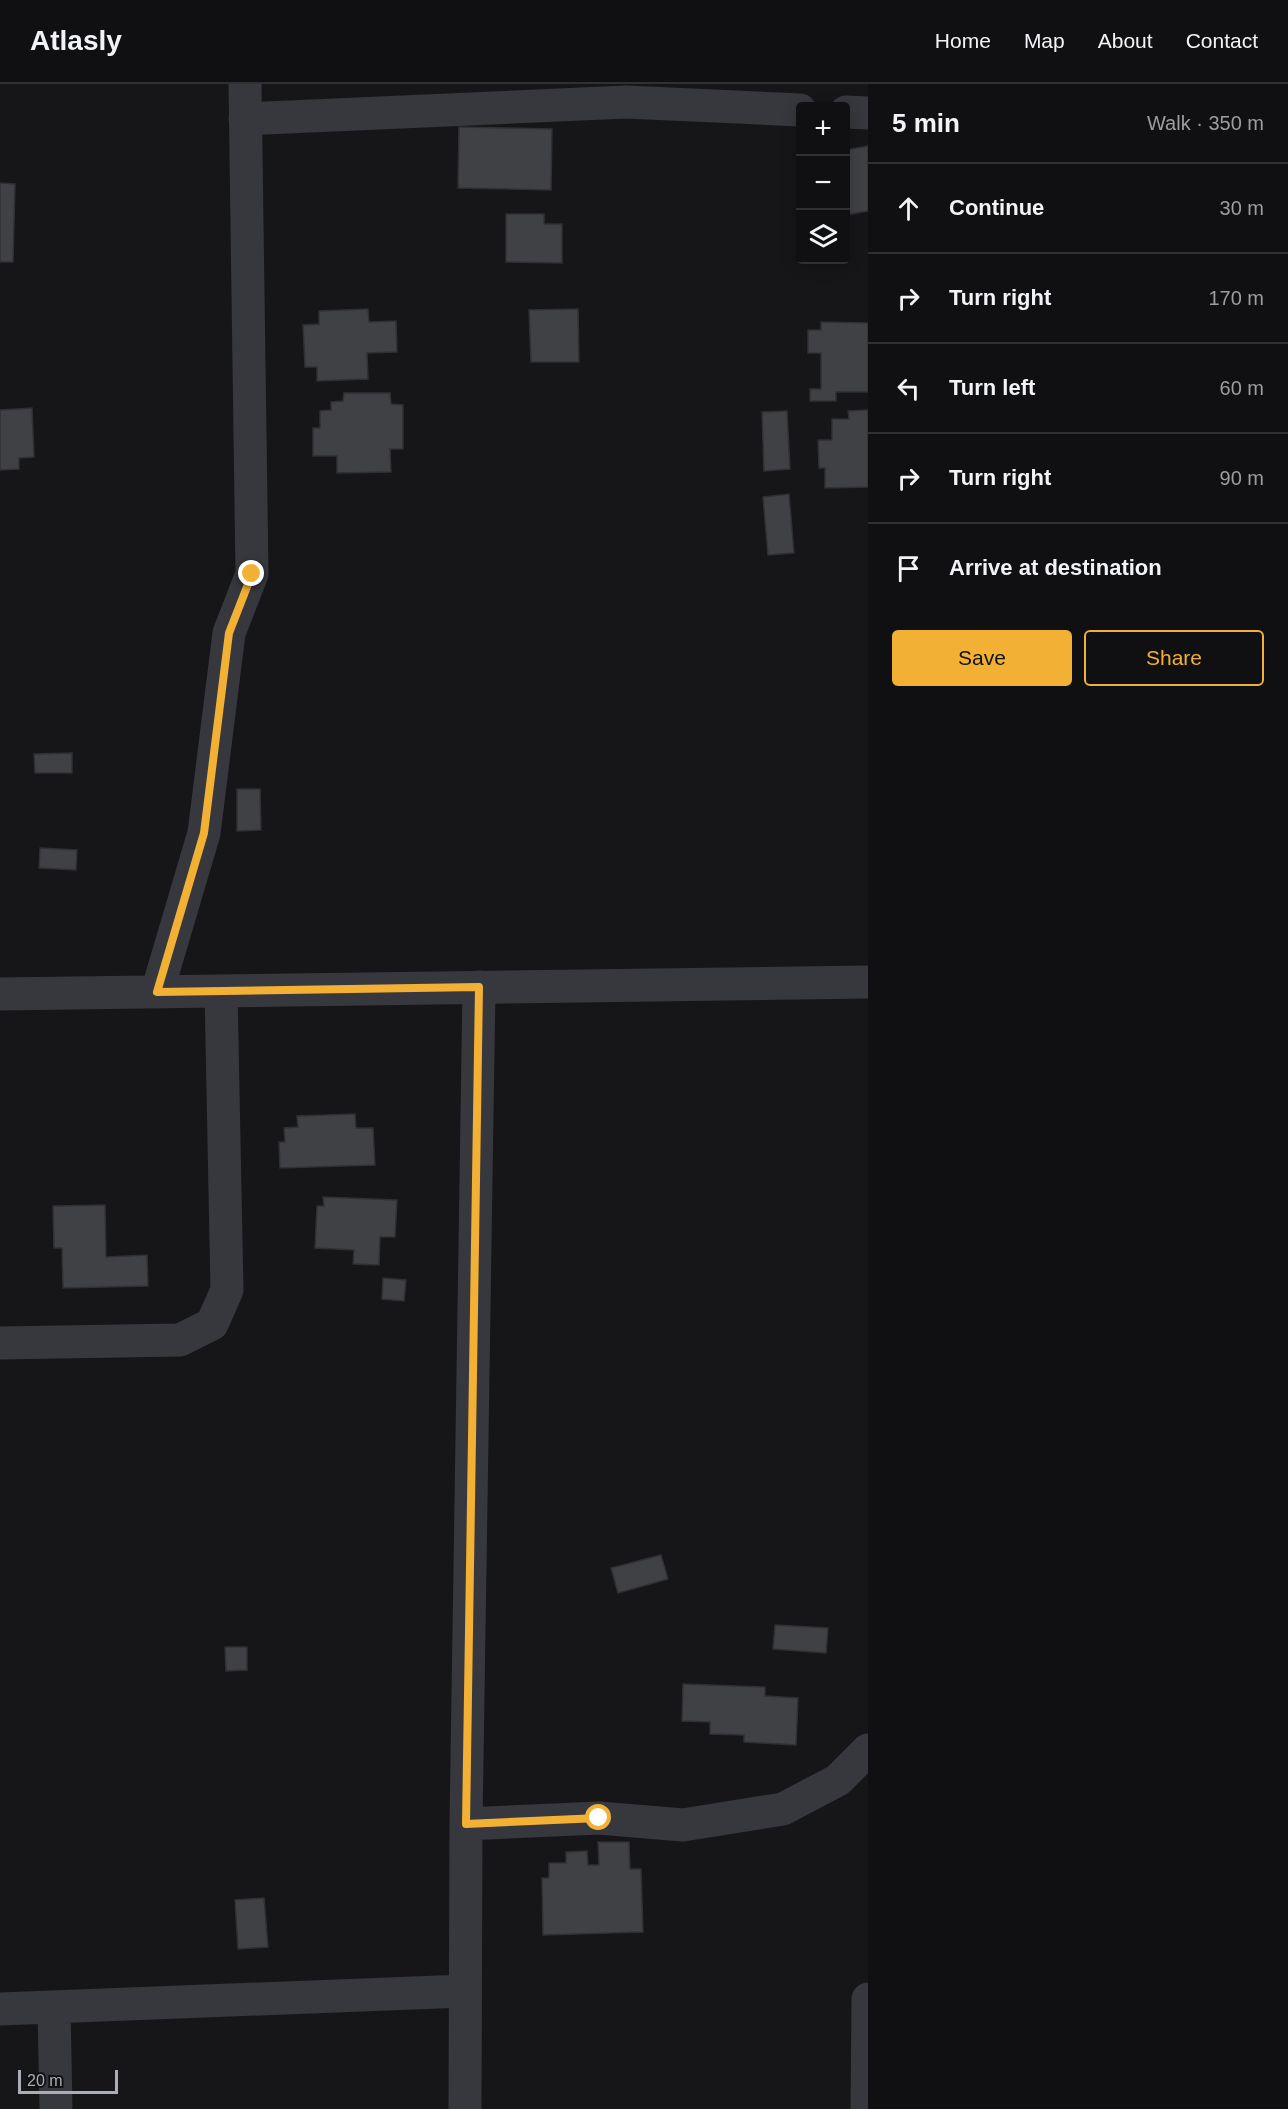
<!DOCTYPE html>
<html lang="en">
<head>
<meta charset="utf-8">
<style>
  :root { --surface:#101012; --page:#19191b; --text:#f1f3f6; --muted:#9c9d9f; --line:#303032; --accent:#f2b134 }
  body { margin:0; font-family:Helvetica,sans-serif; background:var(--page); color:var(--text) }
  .controls { position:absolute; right:18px; top:18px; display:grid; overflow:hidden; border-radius:6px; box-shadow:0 3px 15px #0003 }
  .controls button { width:54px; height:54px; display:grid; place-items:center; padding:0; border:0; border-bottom:2px solid var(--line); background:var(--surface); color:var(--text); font:30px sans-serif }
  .scale { position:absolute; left:18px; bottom:15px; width:100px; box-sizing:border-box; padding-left:6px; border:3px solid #a8adb8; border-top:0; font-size:16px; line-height:21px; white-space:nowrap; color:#a8adb8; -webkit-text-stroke:4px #111113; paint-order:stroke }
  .stop { position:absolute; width:18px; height:18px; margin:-14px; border:4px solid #f2b134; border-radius:50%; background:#fff }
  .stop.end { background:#f2b134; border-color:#fff; box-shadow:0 2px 6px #0008 }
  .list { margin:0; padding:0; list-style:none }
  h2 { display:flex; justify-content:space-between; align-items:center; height:78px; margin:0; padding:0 24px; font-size:26px }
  h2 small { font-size:20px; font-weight:400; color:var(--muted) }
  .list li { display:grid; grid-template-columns:39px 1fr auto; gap:18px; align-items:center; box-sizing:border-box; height:90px; padding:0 24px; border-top:2px solid var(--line) }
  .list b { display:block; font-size:22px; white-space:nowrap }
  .list em { font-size:20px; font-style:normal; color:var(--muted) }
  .actions { display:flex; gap:12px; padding:18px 24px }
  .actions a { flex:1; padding:14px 0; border:2px solid var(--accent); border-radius:6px; text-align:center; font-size:21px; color:var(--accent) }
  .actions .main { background:var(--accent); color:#111 }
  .icon { flex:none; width:33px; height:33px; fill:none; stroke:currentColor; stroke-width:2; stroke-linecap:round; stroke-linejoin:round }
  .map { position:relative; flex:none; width:868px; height:2025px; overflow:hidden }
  header { display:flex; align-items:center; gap:36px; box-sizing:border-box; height:84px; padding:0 30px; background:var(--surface); border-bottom:2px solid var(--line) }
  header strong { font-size:28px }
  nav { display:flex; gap:33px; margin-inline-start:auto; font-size:21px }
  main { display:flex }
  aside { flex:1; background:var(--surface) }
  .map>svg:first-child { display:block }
</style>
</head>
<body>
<header>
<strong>Atlasly</strong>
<nav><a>Home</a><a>Map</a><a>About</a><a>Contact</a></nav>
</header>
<main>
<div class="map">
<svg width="868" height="2025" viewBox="0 0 868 2025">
  <rect width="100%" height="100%" fill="#161618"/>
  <!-- building -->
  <path fill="#404145" stroke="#303034" stroke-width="1.5" d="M 459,43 L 552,45 L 551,106 L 458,104 Z
    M 868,62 L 868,127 L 846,131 L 846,66 Z
    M 0,99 L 15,100 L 13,178 L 0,178 Z
    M 506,130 L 544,130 L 544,140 L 562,140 L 562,179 L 506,178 Z
    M 368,225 L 369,238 L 396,237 L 397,268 L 367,269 L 368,295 L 317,297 L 317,283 L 305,283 L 303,241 L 319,240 L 319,227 Z
    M 578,225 L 579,278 L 531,278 L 529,226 Z
    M 821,238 L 868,239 L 868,308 L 836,308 L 836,317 L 810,317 L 810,305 L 821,305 L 821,269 L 808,269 L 808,246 L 821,246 Z
    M 344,309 L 390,309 L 391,320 L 403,321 L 403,365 L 390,365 L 391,388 L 337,389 L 337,372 L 313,372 L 313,344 L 320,344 L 320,327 L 331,326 L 331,318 L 343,317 Z
    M 32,324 L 34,373 L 19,374 L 19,385 L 0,386 L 0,326 Z
    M 868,326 L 868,403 L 825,404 L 825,384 L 819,384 L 818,356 L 832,356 L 832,335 L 849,335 L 848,327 Z
    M 787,327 L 790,385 L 764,387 L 762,328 Z
    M 789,410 L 794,469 L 768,471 L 763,413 Z
    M 72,669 L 72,689 L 35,689 L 34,670 Z
    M 237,705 L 260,705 L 261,746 L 237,747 Z
    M 40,764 L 77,766 L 76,786 L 39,784 Z
    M 355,1030 L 356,1044 L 373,1044 L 375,1081 L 280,1084 L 279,1058 L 285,1058 L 284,1044 L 298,1043 L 297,1032 Z
    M 323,1113 L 397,1116 L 395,1153 L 380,1153 L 379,1181 L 353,1180 L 354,1166 L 315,1164 L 317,1122 L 324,1122 Z
    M 105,1121 L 106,1173 L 147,1171 L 148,1202 L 63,1204 L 62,1164 L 54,1164 L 53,1122 Z
    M 383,1194 L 406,1196 L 404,1217 L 382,1215 Z
    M 661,1471 L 668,1495 L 618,1509 L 611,1484 Z
    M 775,1541 L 828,1544 L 826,1569 L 773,1565 Z
    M 225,1563 L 247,1563 L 247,1586 L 226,1587 Z
    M 683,1600 L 765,1603 L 765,1612 L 798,1614 L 796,1661 L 744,1658 L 744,1651 L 710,1650 L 710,1638 L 682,1637 Z
    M 598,1758 L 629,1758 L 630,1785 L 641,1785 L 643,1848 L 543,1851 L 542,1794 L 549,1794 L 549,1779 L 566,1779 L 566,1768 L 587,1767 L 588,1781 L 599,1781 Z
    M 264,1814 L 268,1863 L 238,1865 L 235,1816 Z"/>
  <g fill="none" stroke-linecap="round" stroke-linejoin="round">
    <!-- street -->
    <path stroke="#37383d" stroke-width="33" d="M 846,28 L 868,29
      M 245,35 L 626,18 L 800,26
      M 157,908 L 204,749 L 229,549 L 252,490 L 245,0
      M 0,910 L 868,898
      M 0,1259 L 180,1256 L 212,1240 L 227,1206 L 221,907
      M 466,1740 L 599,1734 L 683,1741 L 783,1725 L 838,1696 L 868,1666
      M 54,1923 L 56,2025
      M 0,1925 L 464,1907
      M 465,2025 L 466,1740 L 479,903
      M 867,2025 L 868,1915"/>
  </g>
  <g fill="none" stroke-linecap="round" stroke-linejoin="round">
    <!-- route -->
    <path stroke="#f2b134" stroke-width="8" d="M 252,490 L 229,549 L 204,749 L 157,908 L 479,903 L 466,1740 L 599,1734"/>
  </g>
</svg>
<div class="controls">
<button>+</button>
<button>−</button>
<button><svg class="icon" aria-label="layers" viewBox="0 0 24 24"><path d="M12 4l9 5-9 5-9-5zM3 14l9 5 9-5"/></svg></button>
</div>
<div class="scale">20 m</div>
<div class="stop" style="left:599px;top:1734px"></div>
<div class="stop end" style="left:252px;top:490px"></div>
</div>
<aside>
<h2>5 min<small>Walk · 350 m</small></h2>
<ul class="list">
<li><svg class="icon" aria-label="ahead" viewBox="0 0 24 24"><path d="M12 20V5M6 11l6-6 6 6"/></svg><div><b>Continue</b></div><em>30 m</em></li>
<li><svg class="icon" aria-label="right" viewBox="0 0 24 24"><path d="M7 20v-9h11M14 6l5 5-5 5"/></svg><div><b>Turn right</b></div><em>170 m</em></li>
<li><svg class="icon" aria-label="left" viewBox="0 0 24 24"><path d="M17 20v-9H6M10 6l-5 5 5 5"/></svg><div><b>Turn left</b></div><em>60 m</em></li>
<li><svg class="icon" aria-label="right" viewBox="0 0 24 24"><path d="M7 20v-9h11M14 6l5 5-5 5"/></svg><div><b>Turn right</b></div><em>90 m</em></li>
<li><svg class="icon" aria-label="arrive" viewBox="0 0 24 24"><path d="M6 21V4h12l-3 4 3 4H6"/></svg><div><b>Arrive at destination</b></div></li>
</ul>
<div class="actions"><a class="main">Save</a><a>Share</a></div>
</aside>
</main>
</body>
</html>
